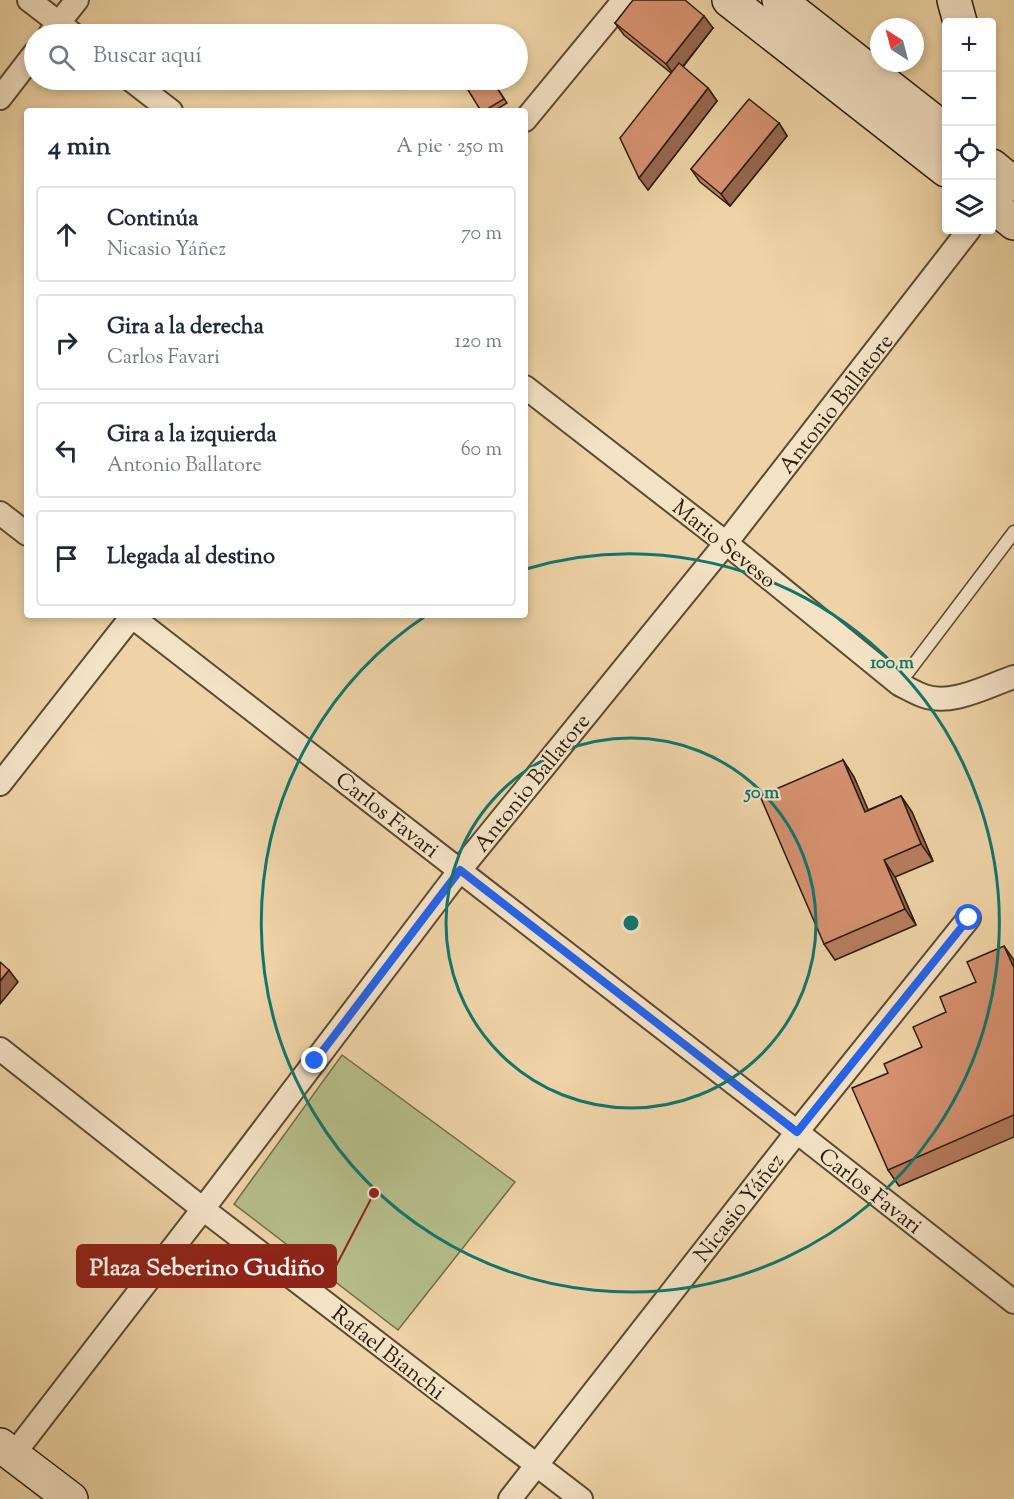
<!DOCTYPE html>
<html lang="es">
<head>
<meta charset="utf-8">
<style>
  :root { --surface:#fff; --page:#f6f6f7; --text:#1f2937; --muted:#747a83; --line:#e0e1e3 }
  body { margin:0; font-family:"Sorts Mill Goudy",serif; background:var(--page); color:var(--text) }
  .controls { position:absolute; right:18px; top:18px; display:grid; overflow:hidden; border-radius:6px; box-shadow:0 3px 9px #0003 }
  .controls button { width:54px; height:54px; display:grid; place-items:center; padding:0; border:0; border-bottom:2px solid var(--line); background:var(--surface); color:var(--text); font:30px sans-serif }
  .compass { position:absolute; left:870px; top:18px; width:54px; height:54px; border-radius:50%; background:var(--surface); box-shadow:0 3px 9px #0003; rotate:324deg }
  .stop { position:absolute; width:18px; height:18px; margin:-14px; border:4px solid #2563eb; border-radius:50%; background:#fff }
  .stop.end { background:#2563eb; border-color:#fff; box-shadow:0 2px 6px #0008 }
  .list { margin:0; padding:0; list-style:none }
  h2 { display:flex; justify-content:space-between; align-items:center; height:78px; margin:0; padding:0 24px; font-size:26px }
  h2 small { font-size:20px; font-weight:400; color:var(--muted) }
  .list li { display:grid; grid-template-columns:39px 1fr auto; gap:18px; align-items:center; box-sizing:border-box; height:96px; margin:0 12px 12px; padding:0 12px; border:2px solid var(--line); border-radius:6px }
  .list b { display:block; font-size:22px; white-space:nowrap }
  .list p { margin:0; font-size:20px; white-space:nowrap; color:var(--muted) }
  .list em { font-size:20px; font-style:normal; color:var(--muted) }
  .icon { flex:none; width:33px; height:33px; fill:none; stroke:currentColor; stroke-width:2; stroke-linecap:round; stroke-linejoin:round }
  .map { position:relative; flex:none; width:1014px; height:1499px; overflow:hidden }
  .search { position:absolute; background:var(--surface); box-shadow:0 3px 9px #0003; left:24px; top:24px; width:504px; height:66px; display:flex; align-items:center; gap:15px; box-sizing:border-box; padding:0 21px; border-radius:33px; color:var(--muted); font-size:22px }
  .panel { position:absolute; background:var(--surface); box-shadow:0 3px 9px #0003; left:24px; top:108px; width:504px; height:510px; border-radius:6px }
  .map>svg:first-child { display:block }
</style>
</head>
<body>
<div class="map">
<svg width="1014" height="1499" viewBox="0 0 1014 1499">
  <rect width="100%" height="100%" fill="#eed3a6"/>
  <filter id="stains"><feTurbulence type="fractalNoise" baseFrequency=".00333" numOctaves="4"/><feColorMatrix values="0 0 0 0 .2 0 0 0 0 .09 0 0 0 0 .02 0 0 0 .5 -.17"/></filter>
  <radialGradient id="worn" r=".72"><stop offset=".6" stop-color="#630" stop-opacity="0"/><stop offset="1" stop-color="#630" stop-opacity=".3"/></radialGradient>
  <!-- green -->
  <path fill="#b5bd89" stroke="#706c4b" stroke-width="1.5" d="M 342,1055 L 515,1182 L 398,1330 L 234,1204 Z"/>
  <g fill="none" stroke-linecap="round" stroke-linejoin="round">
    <defs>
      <path id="lane" d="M 899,684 L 1014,532"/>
      <path id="street" d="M 29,0 L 73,34
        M 50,34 L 77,0
        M 131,80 L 171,111
        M 0,98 L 34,54
        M 525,120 L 624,0
        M 525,387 L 726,543 L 899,684 C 907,688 915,693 924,696 C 952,706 987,686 1014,677
        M 0,513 L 27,534
        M 130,615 L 797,1132 L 1014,1302
        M 0,784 L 133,615
        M 0,1049 L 203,1209 L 581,1499
        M 13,1455 L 203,1209 L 460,870 L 726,543 L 969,230
        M 510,1499 L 797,1132 L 969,918"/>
      <path id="secondary" d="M 729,0 L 946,170
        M 779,0 L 946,131
        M 954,0 L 960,22
        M 992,166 L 1014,184
        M 992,205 L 1014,223
        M 0,1445 L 71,1499"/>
    </defs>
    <!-- lane casing -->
    <use href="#lane" stroke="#5b4a33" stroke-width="15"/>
    <!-- street casing -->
    <use href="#street" stroke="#5b4a33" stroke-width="26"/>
    <!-- secondary casing -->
    <use href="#secondary" stroke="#2a1c0d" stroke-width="36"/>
    <!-- lane -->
    <use href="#lane" stroke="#f4e2c5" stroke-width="12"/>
    <!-- street -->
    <use href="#street" stroke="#f4e2c5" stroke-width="22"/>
    <!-- secondary -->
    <use href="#secondary" stroke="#f4e2c5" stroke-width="33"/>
  </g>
  <!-- wall -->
  <path fill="#b87d60" stroke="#2a1c0d" stroke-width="1.5" d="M 615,23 L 713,28 L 683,67 L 708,88 L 717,101 L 648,190 L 671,73 L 624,35 Z
    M 492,80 L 507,103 L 494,111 L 481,111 Z
    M 779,123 L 787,136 L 730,206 L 700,182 L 691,169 Z
    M 843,760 L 854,777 L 868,810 L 901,796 L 912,812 L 933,861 L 895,877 L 916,925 L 835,960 L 824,944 Z
    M 1014,960 L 1014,1137 L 899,1186 L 888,1170 L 888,1073 L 922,1047 L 946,1012 L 976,982 Z"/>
  <!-- shaded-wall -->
  <path fill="#96664e" stroke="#2a1c0d" stroke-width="1.5" d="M 704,16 L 713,28 L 675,76 L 666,64 Z
    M 708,88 L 717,101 L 648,190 L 639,178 Z
    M 779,123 L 787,136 L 730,206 L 721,194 Z
    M 843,760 L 854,777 L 876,828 L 865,812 Z
    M 901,796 L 912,812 L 933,861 L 921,844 Z
    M 884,860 L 895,877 L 916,925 L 905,909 Z
    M 1004,946 L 1014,960 L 1014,968 Z
    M 9,970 L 18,982 L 0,1004 L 0,981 Z"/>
  <!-- building -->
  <path fill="#d69170" stroke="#2a1c0d" stroke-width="1.5" d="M 633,0 L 685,0 L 704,16 L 666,64 L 615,23 Z
    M 679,63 L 708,88 L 639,178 L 620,138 Z
    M 486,80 L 492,80 L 504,99 L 484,111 L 481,111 L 468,90 Z
    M 749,99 L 779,123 L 721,194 L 691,169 Z
    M 843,760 L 865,812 L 901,796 L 921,844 L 884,860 L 905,909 L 824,944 L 760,796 Z
    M 1004,946 L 1014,968 L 1014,1115 L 888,1170 L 852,1088 L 888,1073 L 884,1064 L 922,1047 L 913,1027 L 946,1012 L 940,997 L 976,982 L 967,962 Z
    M 0,962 L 9,970 L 0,981 Z"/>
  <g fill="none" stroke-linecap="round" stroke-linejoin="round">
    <!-- route -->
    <path stroke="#2563eb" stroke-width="8" d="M 315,1061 L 460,870 L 797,1132 L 969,918"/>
  </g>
  <!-- distance rings -->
  <g fill="none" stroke="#0f766e" stroke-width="3">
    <circle cx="631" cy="923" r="185"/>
    <path d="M526 569A369 369 0 1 1 427 615"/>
  </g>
  <g text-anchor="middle" stroke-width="4.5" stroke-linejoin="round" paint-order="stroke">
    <!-- street labels -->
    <g font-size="22" fill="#2a1c0d" stroke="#f4e2c5">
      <text transform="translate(835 403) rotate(-52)" y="8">Antonio Ballatore</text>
      <text transform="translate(725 543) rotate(39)" y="8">Mario Seveso</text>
      <text transform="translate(531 782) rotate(-51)" y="8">Antonio Ballatore</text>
      <text transform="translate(388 814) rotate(38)" y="8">Carlos Favari</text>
      <text transform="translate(871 1190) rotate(38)" y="8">Carlos Favari</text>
      <text transform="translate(738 1207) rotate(-52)" y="8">Nicasio Yáñez</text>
      <text transform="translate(389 1352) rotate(38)" y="8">Rafael Bianchi</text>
    </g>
  </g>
  <circle cx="631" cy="923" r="9" fill="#0f766e" stroke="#f4e2c5" stroke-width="3"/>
  <g font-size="18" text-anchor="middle" font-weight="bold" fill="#0f766e" stroke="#f4e2c5" stroke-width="4.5" stroke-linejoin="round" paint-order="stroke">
    <text x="892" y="668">100 m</text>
    <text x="762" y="798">50 m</text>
  </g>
  <!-- callouts -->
  <path fill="none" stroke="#8f2418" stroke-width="2" d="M374 1193L336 1266"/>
  <circle fill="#8f2418" stroke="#f4e2c5" stroke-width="2" cx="374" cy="1193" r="6"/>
  <rect fill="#8f2418" stroke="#8f2418" stroke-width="2" x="77" y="1245" width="259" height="42" rx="6"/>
  <g font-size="24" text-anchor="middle" font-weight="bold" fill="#fff">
    <text x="207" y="1275">Plaza Seberino Gudiño</text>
  </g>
  <rect width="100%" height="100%" filter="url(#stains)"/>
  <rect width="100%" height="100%" fill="url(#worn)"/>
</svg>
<div class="controls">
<button>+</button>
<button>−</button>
<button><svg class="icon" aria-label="locate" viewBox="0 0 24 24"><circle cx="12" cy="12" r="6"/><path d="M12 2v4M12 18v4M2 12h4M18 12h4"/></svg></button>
<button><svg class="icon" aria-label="layers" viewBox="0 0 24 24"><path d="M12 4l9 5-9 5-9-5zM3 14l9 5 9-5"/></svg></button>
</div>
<svg class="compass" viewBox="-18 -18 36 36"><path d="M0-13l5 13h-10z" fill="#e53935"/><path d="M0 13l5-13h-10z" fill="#747a83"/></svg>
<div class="stop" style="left:969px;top:918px"></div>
<div class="stop end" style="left:315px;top:1061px"></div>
<div class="search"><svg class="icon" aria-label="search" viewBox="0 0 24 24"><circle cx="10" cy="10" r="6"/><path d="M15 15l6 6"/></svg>Buscar aquí</div>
<section class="panel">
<h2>4 min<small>A pie · 250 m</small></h2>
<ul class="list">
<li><svg class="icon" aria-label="ahead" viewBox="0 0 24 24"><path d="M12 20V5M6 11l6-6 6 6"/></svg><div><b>Continúa</b><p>Nicasio Yáñez</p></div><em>70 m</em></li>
<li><svg class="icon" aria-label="right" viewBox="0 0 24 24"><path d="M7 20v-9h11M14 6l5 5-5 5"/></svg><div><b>Gira a la derecha</b><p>Carlos Favari</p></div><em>120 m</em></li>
<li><svg class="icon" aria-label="left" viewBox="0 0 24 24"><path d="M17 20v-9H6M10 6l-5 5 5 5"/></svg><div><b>Gira a la izquierda</b><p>Antonio Ballatore</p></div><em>60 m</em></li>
<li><svg class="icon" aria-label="arrive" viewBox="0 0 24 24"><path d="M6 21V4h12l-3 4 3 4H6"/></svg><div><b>Llegada al destino</b></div></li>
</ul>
</section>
</div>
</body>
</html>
